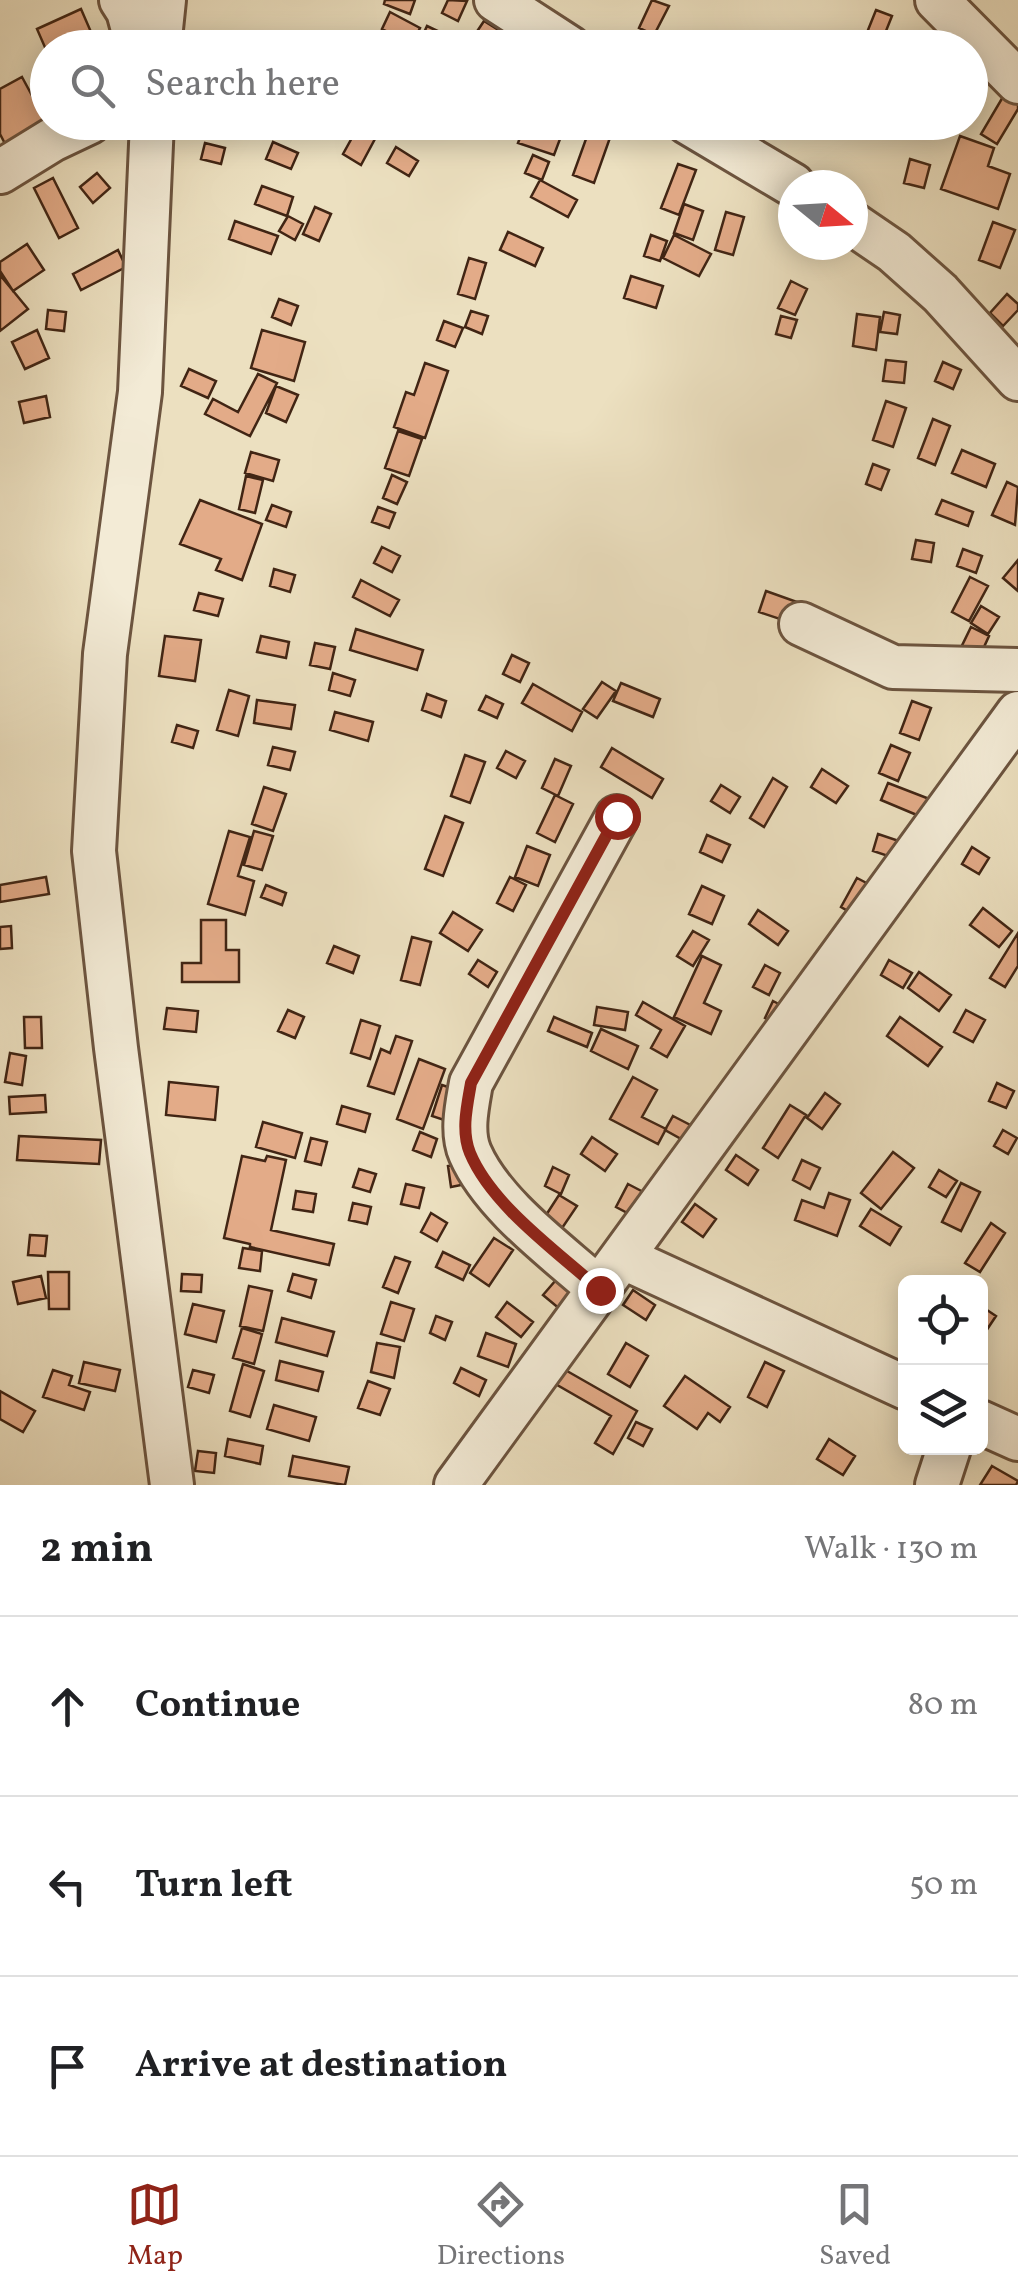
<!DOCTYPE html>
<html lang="en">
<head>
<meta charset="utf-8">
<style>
  :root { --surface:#fff; --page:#f6f6f6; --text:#202124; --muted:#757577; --line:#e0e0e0; --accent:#8f2418 }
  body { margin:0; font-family:Vollkorn,serif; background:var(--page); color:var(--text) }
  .controls { position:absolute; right:30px; bottom:30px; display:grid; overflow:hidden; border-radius:15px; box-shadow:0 5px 25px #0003 }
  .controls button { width:90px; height:90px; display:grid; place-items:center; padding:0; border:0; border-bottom:2px solid var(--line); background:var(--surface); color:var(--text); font:50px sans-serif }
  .compass { position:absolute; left:778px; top:170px; width:90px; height:90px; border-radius:50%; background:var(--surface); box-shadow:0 5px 25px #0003; rotate:108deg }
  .stop { position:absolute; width:30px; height:30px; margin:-22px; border:8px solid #8f2418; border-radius:50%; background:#fff }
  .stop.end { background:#8f2418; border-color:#fff; box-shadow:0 2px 10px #0008 }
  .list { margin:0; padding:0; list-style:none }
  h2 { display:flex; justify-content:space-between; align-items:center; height:130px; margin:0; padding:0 40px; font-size:42px }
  h2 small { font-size:32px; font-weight:400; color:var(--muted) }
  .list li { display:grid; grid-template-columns:65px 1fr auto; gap:30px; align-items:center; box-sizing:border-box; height:180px; padding:0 40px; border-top:2px solid var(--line) }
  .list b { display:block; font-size:38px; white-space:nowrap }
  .list em { font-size:32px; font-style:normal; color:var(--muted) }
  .icon { flex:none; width:55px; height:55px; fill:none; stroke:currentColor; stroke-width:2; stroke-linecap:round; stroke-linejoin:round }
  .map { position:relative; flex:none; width:1018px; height:1485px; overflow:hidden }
  .search { position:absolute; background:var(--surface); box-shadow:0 5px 25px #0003; left:30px; right:30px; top:30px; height:110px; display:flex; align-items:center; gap:25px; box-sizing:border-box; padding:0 35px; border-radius:55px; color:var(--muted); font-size:38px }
  .sheet { height:670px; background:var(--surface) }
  nav { display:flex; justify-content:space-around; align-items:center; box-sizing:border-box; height:140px; border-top:2px solid var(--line); background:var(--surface); font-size:28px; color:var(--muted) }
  nav a { display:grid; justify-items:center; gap:5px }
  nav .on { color:var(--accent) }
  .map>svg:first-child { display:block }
</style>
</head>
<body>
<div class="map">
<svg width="1018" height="1485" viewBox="0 0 1018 1485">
  <rect width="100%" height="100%" fill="#ece0c0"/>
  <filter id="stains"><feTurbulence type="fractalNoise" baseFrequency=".002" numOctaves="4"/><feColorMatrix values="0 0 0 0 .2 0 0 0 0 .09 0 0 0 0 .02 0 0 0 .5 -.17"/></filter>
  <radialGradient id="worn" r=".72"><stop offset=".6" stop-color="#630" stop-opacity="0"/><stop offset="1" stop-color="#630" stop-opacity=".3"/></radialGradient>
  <!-- building -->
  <path fill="#e3ab88" stroke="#412514" stroke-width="2.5" d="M 385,0 L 415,0 L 410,14 L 384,4 Z
    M 448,0 L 467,1 L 458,21 L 442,13 Z
    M 652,0 L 669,6 L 654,35 L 639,28 Z
    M 81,9 L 91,32 L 56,48 L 48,48 L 47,52 L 37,29 Z
    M 876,10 L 892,16 L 884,36 L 868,30 Z
    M 390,12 L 420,28 L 412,44 L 382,29 Z
    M 484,21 L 500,31 L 489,48 L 479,48 L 470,42 Z
    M 427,26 L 467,45 L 466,48 L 417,48 Z
    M 862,35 L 879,44 L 877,48 L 856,48 Z
    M 747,38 L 762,48 L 740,48 Z
    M 970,76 L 980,80 L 973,96 L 970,95 Z
    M 22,77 L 57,142 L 16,165 L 0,134 L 0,89 Z
    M 1007,90 L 1018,96 L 1018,109 L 997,144 L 981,134 Z
    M 213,122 L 257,122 L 252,136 Z
    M 309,122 L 334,122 L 329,135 L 307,127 Z
    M 491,122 L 523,122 L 520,133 Z
    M 526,122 L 540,122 L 563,131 L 554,155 L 518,143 Z
    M 591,125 L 612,132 L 594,183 L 573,175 Z
    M 358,127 L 376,137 L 361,165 L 343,154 Z
    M 960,136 L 994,148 L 988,166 L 1010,174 L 998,209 L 941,189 Z
    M 273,142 L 298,153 L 291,169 L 266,159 Z
    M 205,143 L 225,148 L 221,164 L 201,159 Z
    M 396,147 L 418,161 L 409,176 L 387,163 Z
    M 533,155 L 549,162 L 542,180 L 525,173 Z
    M 910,159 L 930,165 L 924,188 L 904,183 Z
    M 678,164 L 696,170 L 679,215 L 661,208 Z
    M 97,173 L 110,188 L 93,203 L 80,187 Z
    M 53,178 L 78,228 L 59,238 L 34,188 Z
    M 540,180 L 577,200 L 568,217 L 531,197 Z
    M 262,186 L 293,197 L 287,216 L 255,204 Z
    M 684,204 L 703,211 L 693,240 L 674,233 Z
    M 315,207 L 331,214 L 319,241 L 303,234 Z
    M 726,212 L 744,217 L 733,255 L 715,250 Z
    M 288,216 L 303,224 L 295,240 L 279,231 Z
    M 235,221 L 278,236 L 271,254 L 229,239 Z
    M 993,222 L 1015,230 L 1000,268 L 979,260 Z
    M 508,232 L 543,248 L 535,266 L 500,250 Z
    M 651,235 L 667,241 L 660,261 L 644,256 Z
    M 674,235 L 711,254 L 699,276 L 663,258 Z
    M 27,244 L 44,270 L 13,291 L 0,271 L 0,262 Z
    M 118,250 L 126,267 L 81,290 L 73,274 Z
    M 469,258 L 486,263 L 475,299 L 458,294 Z
    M 0,275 L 28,309 L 0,331 Z
    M 631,276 L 663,286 L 656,308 L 624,298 Z
    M 791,281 L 807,289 L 795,315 L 778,308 Z
    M 1007,294 L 1018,304 L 1018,310 L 1003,326 L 990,313 Z
    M 279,299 L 298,306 L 291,325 L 272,317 Z
    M 48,310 L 66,312 L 64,331 L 46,329 Z
    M 471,311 L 488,316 L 482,334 L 465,327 Z
    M 884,312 L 900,315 L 897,334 L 880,332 Z
    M 857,314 L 880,317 L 876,350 L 853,346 Z
    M 781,316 L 797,320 L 791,338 L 776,334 Z
    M 444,321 L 463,328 L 455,347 L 437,340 Z
    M 37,330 L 49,358 L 25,369 L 12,342 Z
    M 262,330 L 305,342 L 294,381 L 251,368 Z
    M 886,360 L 906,362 L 904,383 L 883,381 Z
    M 943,362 L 961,370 L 953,389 L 935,381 Z
    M 425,363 L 448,371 L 425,438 L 394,427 L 406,392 L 414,395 Z
    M 189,369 L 216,381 L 208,398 L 181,386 Z
    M 258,374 L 277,383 L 250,436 L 205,414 L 213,399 L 238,412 Z
    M 276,386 L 298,395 L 286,422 L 266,413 Z
    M 46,396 L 50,417 L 24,423 L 19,402 Z
    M 886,401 L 906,408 L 893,447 L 873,440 Z
    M 933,419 L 950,426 L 935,465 L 918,458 Z
    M 398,431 L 422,439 L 409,476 L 385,468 Z
    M 962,450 L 995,464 L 986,487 L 952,473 Z
    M 251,452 L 279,460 L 273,481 L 245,473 Z
    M 873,464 L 889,470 L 881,490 L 866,484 Z
    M 392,475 L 407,482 L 397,504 L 383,498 Z
    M 246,476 L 263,480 L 255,513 L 239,509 Z
    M 1007,482 L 1018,487 L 1015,525 L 992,515 Z
    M 200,500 L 262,524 L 242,580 L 216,570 L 221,559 L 180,544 Z
    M 942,500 L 973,512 L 968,526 L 936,514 Z
    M 272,505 L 291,512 L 286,527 L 266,520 Z
    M 378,507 L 395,513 L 389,528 L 372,522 Z
    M 916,540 L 934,543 L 931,562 L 912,559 Z
    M 382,547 L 400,556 L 392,572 L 374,563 Z
    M 963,549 L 982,556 L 976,573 L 957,566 Z
    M 1018,560 L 1018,591 L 1003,578 Z
    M 274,569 L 295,575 L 290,592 L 270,586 Z
    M 970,577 L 988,586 L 969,621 L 952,612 Z
    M 361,580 L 399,600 L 390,616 L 353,597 Z
    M 766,591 L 811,607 L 804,627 L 759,612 Z
    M 199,593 L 223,599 L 218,616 L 194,610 Z
    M 981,606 L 999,617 L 988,634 L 971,623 Z
    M 971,627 L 989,636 L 973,671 L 954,662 Z
    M 356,629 L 423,650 L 417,670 L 350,650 Z
    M 165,636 L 201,640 L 195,681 L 159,676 Z
    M 261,636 L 289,642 L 286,658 L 257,652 Z
    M 315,643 L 335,647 L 330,669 L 310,665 Z
    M 512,655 L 529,663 L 520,682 L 503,674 Z
    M 333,673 L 355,680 L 350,696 L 329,690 Z
    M 602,682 L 616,691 L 597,718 L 583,709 Z
    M 621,683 L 660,699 L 653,717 L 613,701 Z
    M 533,684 L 582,712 L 572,731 L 522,703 Z
    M 229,690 L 249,696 L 238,736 L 217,730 Z
    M 427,694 L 446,701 L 441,717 L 422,710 Z
    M 486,696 L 503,704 L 497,718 L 479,710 Z
    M 257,700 L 295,705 L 291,729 L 254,723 Z
    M 912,701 L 931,708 L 919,740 L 900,733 Z
    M 335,712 L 373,722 L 368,741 L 330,730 Z
    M 177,725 L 198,731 L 193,748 L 172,742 Z
    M 891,745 L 910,753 L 898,781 L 879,773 Z
    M 273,747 L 295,752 L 290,770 L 268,765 Z
    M 612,748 L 663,779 L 652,798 L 601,767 Z
    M 506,751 L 525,761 L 516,778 L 497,768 Z
    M 465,755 L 485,762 L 470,803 L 451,796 Z
    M 555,759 L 571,766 L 558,796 L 542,788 Z
    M 822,769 L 848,786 L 836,803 L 811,787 Z
    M 773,778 L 787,787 L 764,827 L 750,818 Z
    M 888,783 L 932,800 L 924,818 L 881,800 Z
    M 721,785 L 740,797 L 730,813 L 711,801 Z
    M 264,787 L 286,794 L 273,831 L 252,824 Z
    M 555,795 L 573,804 L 555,842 L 537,833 Z
    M 445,816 L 463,823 L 443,876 L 425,869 Z
    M 229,831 L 250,837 L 238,876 L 254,881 L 245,915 L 208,904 Z
    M 254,831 L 273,836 L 262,870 L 244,865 Z
    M 878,834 L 902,842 L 897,859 L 873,851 Z
    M 707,835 L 730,845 L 722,862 L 700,852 Z
    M 527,846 L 550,855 L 538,886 L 515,877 Z
    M 972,847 L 989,858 L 979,874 L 962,864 Z
    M 46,877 L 49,894 L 0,902 L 0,885 Z
    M 510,877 L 526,885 L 513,911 L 497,903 Z
    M 857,878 L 876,888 L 860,918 L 841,907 Z
    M 266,885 L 286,893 L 282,905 L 261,897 Z
    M 702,886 L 724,896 L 712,924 L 689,914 Z
    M 983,908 L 1012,931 L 999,947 L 970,925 Z
    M 758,910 L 788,931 L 778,945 L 749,924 Z
    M 453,912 L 482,930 L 468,951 L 440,933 Z
    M 201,920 L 226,920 L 226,950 L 239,950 L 239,982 L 182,982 L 182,963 L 201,963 Z
    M 11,926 L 12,948 L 0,949 L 0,927 Z
    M 693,931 L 709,940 L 693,966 L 677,956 Z
    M 1018,933 L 1018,966 L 1005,987 L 990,978 Z
    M 412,937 L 431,942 L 420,985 L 401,980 Z
    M 334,946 L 359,956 L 353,973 L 327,963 Z
    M 702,956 L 721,965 L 704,1003 L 721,1011 L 711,1034 L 674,1017 Z
    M 478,960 L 497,972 L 488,987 L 469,974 Z
    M 889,960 L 912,973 L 903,988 L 881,975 Z
    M 765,965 L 780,973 L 769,995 L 753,987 Z
    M 919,972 L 951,995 L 939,1011 L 908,988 Z
    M 773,1001 L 790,1010 L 781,1027 L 765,1018 Z
    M 643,1002 L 685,1026 L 667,1057 L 651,1048 L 661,1030 L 636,1015 Z
    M 597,1007 L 628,1012 L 625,1030 L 594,1025 Z
    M 167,1008 L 198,1011 L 196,1032 L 164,1029 Z
    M 288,1010 L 304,1017 L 295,1038 L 278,1031 Z
    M 966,1010 L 985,1020 L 973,1042 L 954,1032 Z
    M 24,1017 L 41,1017 L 42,1048 L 25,1048 Z
    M 554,1017 L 592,1033 L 587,1047 L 548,1031 Z
    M 900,1017 L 942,1047 L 928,1066 L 887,1036 Z
    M 361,1020 L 380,1026 L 370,1059 L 351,1053 Z
    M 601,1029 L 638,1046 L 628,1069 L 591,1051 Z
    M 396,1036 L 412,1041 L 394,1094 L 368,1086 L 381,1049 L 390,1053 Z
    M 10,1053 L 26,1056 L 22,1085 L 5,1082 Z
    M 419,1059 L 445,1069 L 423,1129 L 397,1119 Z
    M 633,1077 L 657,1090 L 642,1117 L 666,1129 L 658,1144 L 610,1119 Z
    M 169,1082 L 218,1087 L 215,1120 L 166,1115 Z
    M 997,1083 L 1014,1091 L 1006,1108 L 989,1101 Z
    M 442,1085 L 466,1093 L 456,1124 L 432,1116 Z
    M 825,1093 L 840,1104 L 822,1129 L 807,1118 Z
    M 45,1095 L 46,1112 L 10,1114 L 9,1097 Z
    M 790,1105 L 806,1115 L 778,1158 L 763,1148 Z
    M 342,1106 L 370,1114 L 365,1132 L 337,1124 Z
    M 673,1116 L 700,1130 L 692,1145 L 665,1130 Z
    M 263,1122 L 302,1133 L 295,1158 L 256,1147 Z
    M 1003,1130 L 1017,1138 L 1008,1154 L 994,1146 Z
    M 420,1132 L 437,1139 L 431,1157 L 413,1150 Z
    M 19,1136 L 101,1140 L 99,1164 L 17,1160 Z
    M 592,1137 L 617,1154 L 605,1171 L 581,1154 Z
    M 311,1138 L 327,1142 L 321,1165 L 305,1161 Z
    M 893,1152 L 914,1168 L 881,1209 L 861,1193 Z
    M 736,1155 L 758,1170 L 748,1185 L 726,1170 Z
    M 242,1156 L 265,1161 L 267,1156 L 286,1160 L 271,1230 L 334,1244 L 329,1265 L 250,1247 L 250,1244 L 224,1238 Z
    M 483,1160 L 486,1180 L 451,1187 L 448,1166 Z
    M 802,1160 L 820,1168 L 810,1189 L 793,1180 Z
    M 553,1167 L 569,1175 L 561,1194 L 545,1186 Z
    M 359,1169 L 376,1174 L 370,1192 L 353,1187 Z
    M 939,1170 L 957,1181 L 946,1197 L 929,1187 Z
    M 961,1183 L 980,1192 L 961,1231 L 942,1222 Z
    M 406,1184 L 424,1188 L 419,1208 L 401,1204 Z
    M 628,1184 L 649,1195 L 637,1218 L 616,1207 Z
    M 296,1191 L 316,1194 L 313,1212 L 293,1209 Z
    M 829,1193 L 850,1200 L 837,1236 L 795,1220 L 802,1200 L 824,1208 Z
    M 559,1195 L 577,1206 L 556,1237 L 539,1226 Z
    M 353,1203 L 371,1207 L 367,1224 L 349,1220 Z
    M 695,1204 L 716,1219 L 703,1237 L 682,1222 Z
    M 871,1209 L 901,1227 L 890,1245 L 860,1226 Z
    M 431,1213 L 447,1223 L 437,1241 L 421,1232 Z
    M 991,1223 L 1005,1233 L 980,1272 L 965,1263 Z
    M 30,1235 L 47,1236 L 45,1256 L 28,1255 Z
    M 494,1238 L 513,1250 L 489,1286 L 470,1273 Z
    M 243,1248 L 262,1251 L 260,1271 L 239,1268 Z
    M 443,1252 L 470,1265 L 463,1280 L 436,1267 Z
    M 395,1257 L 410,1262 L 398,1293 L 383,1287 Z
    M 48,1272 L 69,1272 L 69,1309 L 49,1309 Z
    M 182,1274 L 202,1275 L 201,1292 L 181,1291 Z
    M 293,1274 L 316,1280 L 311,1298 L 288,1291 Z
    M 41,1276 L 46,1298 L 18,1304 L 13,1282 Z
    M 556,1280 L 574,1294 L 561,1310 L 543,1295 Z
    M 249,1286 L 272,1291 L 263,1331 L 240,1326 Z
    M 633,1290 L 655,1305 L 646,1320 L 623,1305 Z
    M 391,1302 L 414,1309 L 404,1341 L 381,1334 Z
    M 507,1302 L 533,1322 L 521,1337 L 496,1317 Z
    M 193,1304 L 224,1311 L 216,1342 L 185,1334 Z
    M 981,1306 L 996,1316 L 980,1340 L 980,1306 Z
    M 436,1316 L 452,1322 L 445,1340 L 430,1333 Z
    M 282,1318 L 334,1332 L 327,1356 L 276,1342 Z
    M 242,1328 L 262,1334 L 254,1364 L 233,1358 Z
    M 486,1333 L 516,1344 L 508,1367 L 478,1356 Z
    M 377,1343 L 400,1347 L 394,1378 L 371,1372 Z
    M 626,1343 L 648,1356 L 630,1387 L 608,1374 Z
    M 280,1361 L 323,1372 L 318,1391 L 276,1380 Z
    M 84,1362 L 120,1370 L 115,1391 L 79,1383 Z
    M 765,1362 L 784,1371 L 767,1407 L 748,1397 Z
    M 243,1364 L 264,1371 L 250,1417 L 230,1411 Z
    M 560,1367 L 637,1411 L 613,1454 L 595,1443 L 611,1416 L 552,1382 Z
    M 461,1368 L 486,1380 L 479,1396 L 454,1383 Z
    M 53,1370 L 72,1376 L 69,1385 L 90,1392 L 84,1410 L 43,1397 Z
    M 193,1370 L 214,1375 L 209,1393 L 188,1387 Z
    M 685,1376 L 730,1407 L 720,1422 L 708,1413 L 697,1429 L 664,1406 Z
    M 368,1381 L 390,1389 L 380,1415 L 358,1408 Z
    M 0,1391 L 35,1411 L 23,1432 L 0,1419 Z
    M 274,1405 L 316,1417 L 309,1441 L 267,1429 Z
    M 636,1422 L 652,1429 L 643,1446 L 628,1438 Z
    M 228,1439 L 263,1446 L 260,1464 L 225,1456 Z
    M 829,1439 L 855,1456 L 843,1475 L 817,1459 Z
    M 198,1451 L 216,1453 L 214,1473 L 195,1471 Z
    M 293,1456 L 349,1467 L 345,1485 L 289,1476 Z
    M 992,1466 L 1018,1481 L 1016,1485 L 980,1485 Z"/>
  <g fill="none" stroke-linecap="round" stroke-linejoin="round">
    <defs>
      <path id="minor" d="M 121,0 L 128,11 L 138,48
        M 496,0 L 570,48
        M 937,0 L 1018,82
        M 159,48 L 164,0
        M 152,122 L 140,392 L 105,654 L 94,851 L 116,1048 L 172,1485
        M 687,122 L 793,185
        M 0,172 L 52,140 L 90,122
        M 853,224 L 894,252 L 940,293 L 1018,379
        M 801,624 L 893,667 L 1018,670
        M 624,1258 L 906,1388
        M 600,1290 C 558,1252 493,1206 470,1153 C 461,1132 467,1106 471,1083 L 617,817
        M 980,1422 L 1018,1439
        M 456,1485 L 1018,713
        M 937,1485 L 949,1448"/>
    </defs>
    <!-- minor casing -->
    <use href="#minor" stroke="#6c543f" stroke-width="48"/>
    <!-- minor -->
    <use href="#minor" stroke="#f3ebd6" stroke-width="42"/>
  </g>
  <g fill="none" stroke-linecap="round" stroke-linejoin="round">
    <!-- route -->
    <path stroke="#8f2418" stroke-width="12" d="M 600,1290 C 558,1252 492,1206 470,1153 C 461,1131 467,1106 471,1083 L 617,816"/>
  </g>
  <rect width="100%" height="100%" filter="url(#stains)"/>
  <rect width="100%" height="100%" fill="url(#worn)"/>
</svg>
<div class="controls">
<button><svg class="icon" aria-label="locate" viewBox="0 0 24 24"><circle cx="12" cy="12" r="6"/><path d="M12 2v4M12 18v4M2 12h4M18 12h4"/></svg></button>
<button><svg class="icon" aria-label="layers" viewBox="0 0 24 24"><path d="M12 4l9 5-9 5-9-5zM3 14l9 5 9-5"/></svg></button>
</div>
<svg class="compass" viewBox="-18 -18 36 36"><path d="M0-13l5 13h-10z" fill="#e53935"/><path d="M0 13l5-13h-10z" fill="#757577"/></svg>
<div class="stop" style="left:617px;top:816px"></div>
<div class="stop end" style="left:600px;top:1290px"></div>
<div class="search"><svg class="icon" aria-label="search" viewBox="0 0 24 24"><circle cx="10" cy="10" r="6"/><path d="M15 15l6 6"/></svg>Search here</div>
</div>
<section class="sheet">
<h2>2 min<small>Walk · 130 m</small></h2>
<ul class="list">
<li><svg class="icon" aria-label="ahead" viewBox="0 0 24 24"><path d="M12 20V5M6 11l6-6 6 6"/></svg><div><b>Continue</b></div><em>80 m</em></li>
<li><svg class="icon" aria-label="left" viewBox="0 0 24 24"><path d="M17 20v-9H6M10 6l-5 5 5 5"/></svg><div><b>Turn left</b></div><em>50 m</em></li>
<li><svg class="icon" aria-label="arrive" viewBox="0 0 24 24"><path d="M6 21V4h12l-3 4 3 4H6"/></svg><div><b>Arrive at destination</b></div></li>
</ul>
</section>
<nav>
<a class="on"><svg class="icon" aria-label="map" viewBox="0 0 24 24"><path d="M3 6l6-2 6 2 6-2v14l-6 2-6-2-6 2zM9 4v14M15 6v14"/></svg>Map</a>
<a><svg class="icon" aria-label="directions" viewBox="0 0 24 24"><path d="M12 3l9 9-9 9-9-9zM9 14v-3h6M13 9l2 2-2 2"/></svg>Directions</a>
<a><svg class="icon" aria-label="saved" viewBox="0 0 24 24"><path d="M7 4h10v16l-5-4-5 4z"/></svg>Saved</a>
</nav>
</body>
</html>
